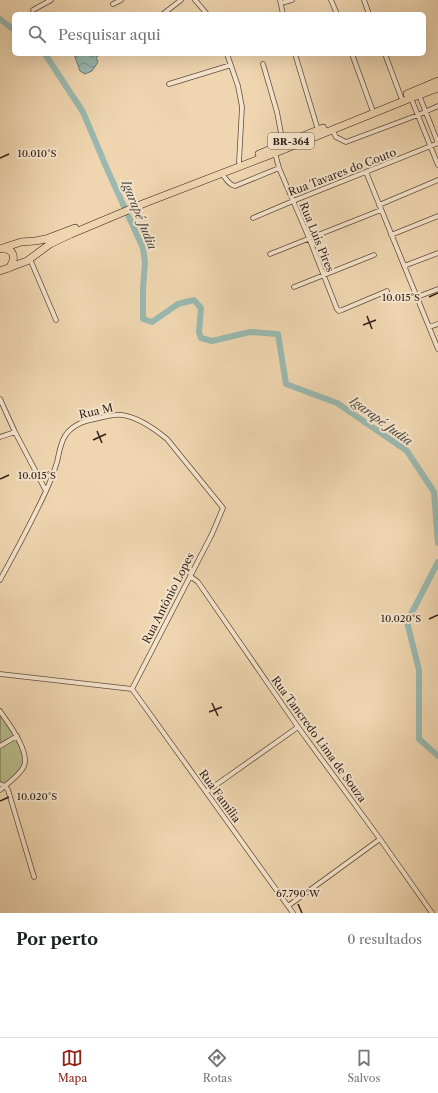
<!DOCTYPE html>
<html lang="pt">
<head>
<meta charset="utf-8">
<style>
  :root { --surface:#fff; --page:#f2f2f2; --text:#202124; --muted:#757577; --line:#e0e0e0; --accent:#8f2418 }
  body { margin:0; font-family:"Libre Caslon Text",serif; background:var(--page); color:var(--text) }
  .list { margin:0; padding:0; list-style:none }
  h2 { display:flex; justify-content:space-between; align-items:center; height:52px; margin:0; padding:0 16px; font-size:17px }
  h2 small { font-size:13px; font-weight:400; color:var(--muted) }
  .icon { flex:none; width:22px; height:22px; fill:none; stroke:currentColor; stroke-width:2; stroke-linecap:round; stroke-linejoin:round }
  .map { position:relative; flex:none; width:438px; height:913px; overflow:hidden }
  .search { position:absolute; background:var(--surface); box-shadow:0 4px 16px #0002; left:12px; right:12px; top:12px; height:44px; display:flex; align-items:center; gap:10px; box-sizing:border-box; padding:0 14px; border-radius:6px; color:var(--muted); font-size:15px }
  .sheet { height:124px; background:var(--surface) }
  nav { display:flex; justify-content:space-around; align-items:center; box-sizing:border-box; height:56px; border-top:1px solid var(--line); background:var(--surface); font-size:11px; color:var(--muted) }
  nav a { display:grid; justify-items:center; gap:2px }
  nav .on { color:var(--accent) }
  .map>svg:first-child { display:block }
</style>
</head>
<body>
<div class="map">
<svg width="438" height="913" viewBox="0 0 438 913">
  <defs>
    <pattern id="water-waves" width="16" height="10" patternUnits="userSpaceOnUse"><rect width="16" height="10" fill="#9ab9b0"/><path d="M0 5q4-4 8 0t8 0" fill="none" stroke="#7e968e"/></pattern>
  </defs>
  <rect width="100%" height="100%" fill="#efd6b0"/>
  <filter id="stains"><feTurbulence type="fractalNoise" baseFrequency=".005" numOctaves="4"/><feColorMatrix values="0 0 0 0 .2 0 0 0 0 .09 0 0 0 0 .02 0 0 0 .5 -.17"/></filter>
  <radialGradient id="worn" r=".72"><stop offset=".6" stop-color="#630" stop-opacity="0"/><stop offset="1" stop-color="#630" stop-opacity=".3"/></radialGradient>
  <!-- green -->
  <path fill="#b9be8c" stroke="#766e52" d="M 0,711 L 23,751 L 24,765 L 0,790 Z"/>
  <!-- water -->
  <path fill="url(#water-waves)" stroke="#717b73" d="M 74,54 L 100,54 L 100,55 L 96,57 L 98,62 L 92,71 L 85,74 L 80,71 Z"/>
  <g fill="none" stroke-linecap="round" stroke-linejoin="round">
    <!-- river -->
    <path stroke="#9ab9b0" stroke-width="6" d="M 0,19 L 14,30
      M 45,54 L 83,112 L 107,169 L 143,248 L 145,262 L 143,289 L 143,319 L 152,322 L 178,304 L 194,300 L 201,308 L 199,332 L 201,338 L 212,341 L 250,332 L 278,334 L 286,384 L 337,403 L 407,451 L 434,492 L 438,543
      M 438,562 L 407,622 L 419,670 L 419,739 L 438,756"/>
    <defs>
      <path id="minor" d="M 195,0 L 207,14
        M 280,0 L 283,14
        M 331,0 L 337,14
        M 364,0 L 369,14
        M 281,3 L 292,0
        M 113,4 L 121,0
        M 33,10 L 51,0
        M 163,14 L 181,0
        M 227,54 L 238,86 L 242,107 L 239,162
        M 295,54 L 318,130
        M 352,54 L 372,109
        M 385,54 L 401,97
        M 263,64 L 277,112 L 283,144
        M 169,84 L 231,65
        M 419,95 L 438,143
        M 411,98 L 438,165
        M 332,129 L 336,137 L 346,142 L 418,115 L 438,106
        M 275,153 L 279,168 L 309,238 L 337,309 L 339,311 L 342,310 L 387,291
        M 366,172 L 438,349
        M 222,174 C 226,179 229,185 235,186 L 279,168
        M 379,205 L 438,180
        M 253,218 L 293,201 L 438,143
        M 391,235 L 438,216
        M 270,254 L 381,210
        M 30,259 L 56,320
        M 404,266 L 438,253
        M 294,287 L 374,255
        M 417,297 L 438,289
        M 429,327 L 438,324
        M 0,399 L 15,432 L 0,437
        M 15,432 L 46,491
        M 190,576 L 198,582 L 298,727 L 380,839 L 432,913
        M 0,580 C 16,551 32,521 46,491 C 50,482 54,472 57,462 C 59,454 60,444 65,436 C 72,425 83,421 95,419 C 104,417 114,414 122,415 C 138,417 156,430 167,439 L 223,508 L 212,534 L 132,689
        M 0,674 L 132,689
        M 132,689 L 293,913
        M 0,711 C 8,723 30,751 24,766 C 21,774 7,784 0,790
        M 0,746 L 17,736
        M 0,784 L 5,786 L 8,790 L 34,877
        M 206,792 L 298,727
        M 288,906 L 380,839"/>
      <path id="trunk" d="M 407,94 L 438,81
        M 259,154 L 323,128
        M 3,248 C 15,250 16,259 9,268
        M 0,249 L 21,242 L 35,241 L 46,239 L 75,228
        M 0,271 L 27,261 L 50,244 L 71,234 L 145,203 L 275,153 L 411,98 L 438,88"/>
    </defs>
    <!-- minor casing -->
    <use href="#minor" stroke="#624d3e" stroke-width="5.5"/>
    <!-- trunk casing -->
    <use href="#trunk" stroke="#331f18" stroke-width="8"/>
    <!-- minor -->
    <use href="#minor" stroke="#f5e4cc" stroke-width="4"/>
    <!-- trunk -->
    <use href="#trunk" stroke="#efd6b0" stroke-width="7"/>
  </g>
  <!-- ticks -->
  <path fill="none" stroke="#331f18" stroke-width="1.5" d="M 0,158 L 9,154M 429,297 L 438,293M 367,316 L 372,329M 363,325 L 376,320M 97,431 L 102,443M 93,440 L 106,434M 0,479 L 9,475M 429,619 L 438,615M 212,703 L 218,716M 209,712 L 222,707M 0,801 L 9,797M 298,904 L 302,913"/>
  <g text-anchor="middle" stroke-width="4" stroke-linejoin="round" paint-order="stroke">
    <!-- shield labels -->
    <rect fill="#f5e4cc" stroke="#6d5a4e" stroke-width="1" x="268" y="133" width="46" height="16" rx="3"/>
    <g font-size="10" font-weight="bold" fill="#331f18">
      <text x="291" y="145">BR-364</text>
    </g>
    <!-- street labels -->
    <g font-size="11" fill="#331f18" stroke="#f5e4cc">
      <text transform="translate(342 172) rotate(-21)" y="4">Rua Tavares do Couto</text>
      <text transform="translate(317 237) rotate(68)" y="4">Rua Luís Pires</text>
      <text transform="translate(96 411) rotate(-13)" y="4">Rua M</text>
      <text transform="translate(168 598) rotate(-63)" y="4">Rua Antônio Lopes</text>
      <text transform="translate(319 739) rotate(54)" y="4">Rua Tancredo Lima de Souza</text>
      <text transform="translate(220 796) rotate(54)" y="4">Rua Familia</text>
    </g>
    <!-- water labels -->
    <g font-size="12" font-style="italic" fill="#524d46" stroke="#f5e4cc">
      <text transform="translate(139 215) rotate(68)" y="4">Igarapé Judia</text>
      <text transform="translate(381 421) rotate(36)" y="4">Igarapé Judia</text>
    </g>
  </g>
  <g font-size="10" text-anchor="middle" fill="#331f18" stroke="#f5e4cc" stroke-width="4" stroke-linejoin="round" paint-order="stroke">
    <text x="37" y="157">10.010°S</text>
    <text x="401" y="301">10.015°S</text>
    <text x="37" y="479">10.015°S</text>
    <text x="401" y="622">10.020°S</text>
    <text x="37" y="800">10.020°S</text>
    <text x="298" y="897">67.790°W</text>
  </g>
  <rect width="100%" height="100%" filter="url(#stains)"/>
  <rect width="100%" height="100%" fill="url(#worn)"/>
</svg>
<div class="search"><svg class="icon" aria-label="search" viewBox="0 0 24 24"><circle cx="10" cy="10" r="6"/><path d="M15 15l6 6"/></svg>Pesquisar aqui</div>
</div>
<section class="sheet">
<h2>Por perto<small>0 resultados</small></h2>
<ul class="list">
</ul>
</section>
<nav>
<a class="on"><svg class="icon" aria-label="map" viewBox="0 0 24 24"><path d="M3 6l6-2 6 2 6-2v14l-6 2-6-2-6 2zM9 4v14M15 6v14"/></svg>Mapa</a>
<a><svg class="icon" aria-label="directions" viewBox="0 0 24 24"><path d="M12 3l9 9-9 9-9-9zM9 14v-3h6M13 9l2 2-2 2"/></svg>Rotas</a>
<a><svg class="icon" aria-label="saved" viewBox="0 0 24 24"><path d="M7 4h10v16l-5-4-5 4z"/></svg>Salvos</a>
</nav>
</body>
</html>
